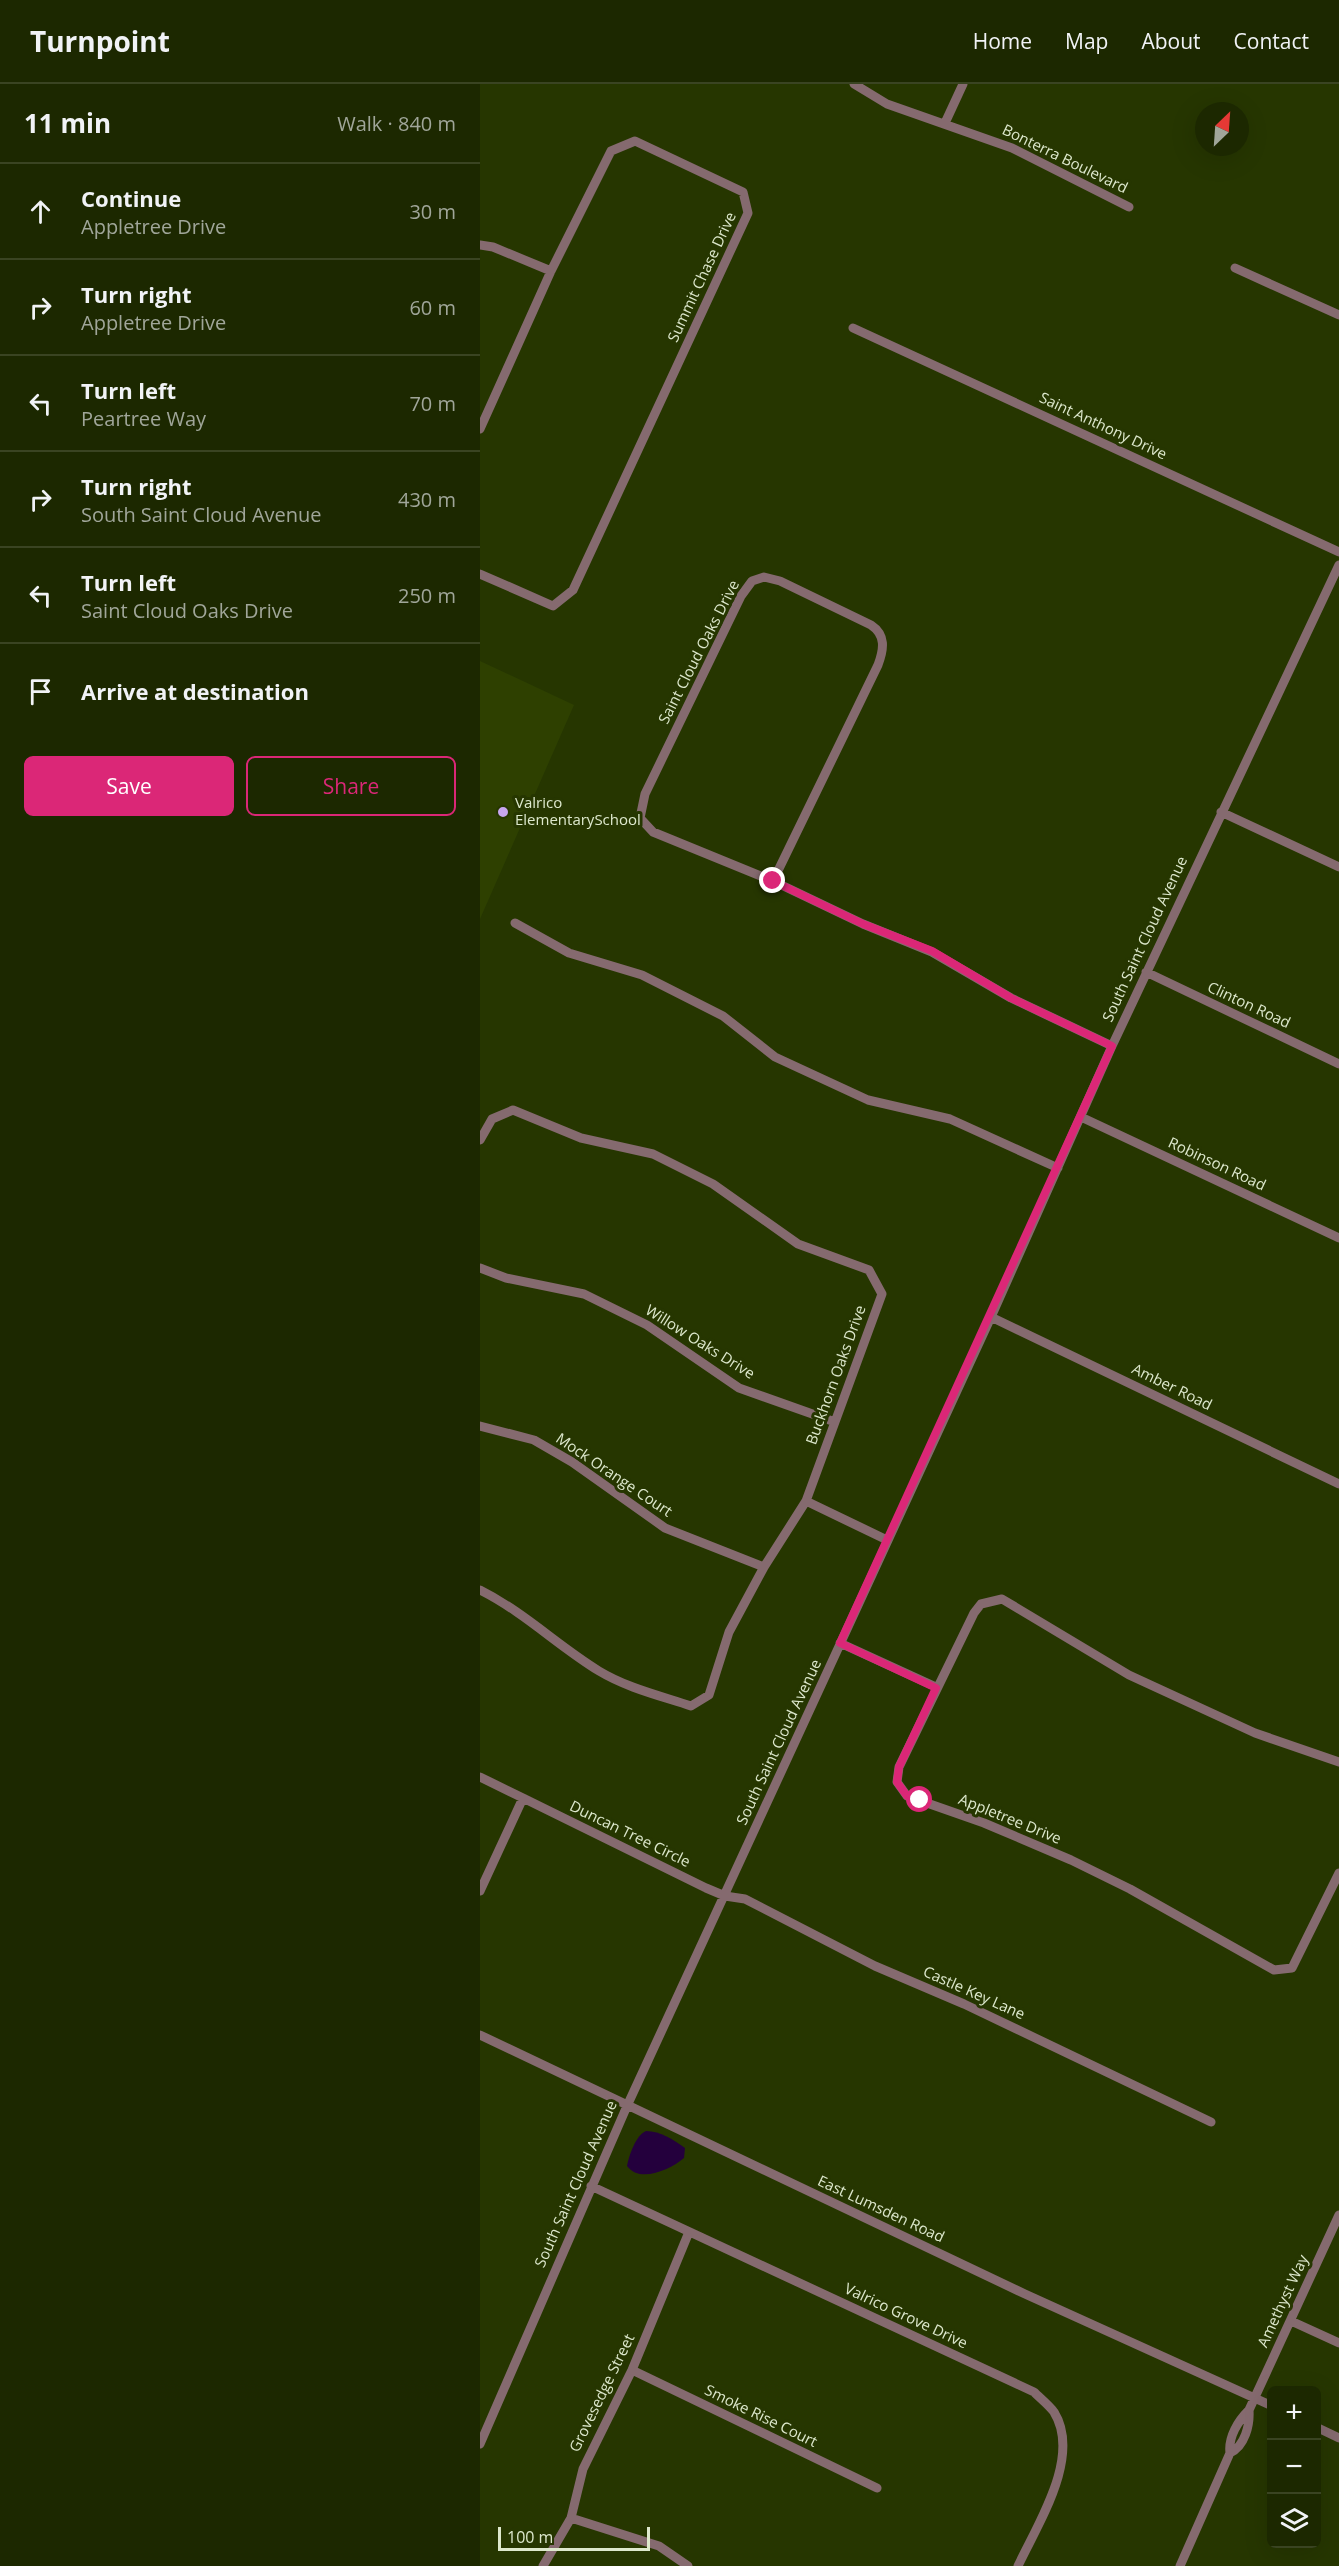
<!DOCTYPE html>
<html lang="en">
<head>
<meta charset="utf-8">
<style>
  :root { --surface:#1c2800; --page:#25300a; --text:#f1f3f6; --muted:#a0a699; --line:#3a4422; --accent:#db2777 }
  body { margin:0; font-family:"Open Sans",sans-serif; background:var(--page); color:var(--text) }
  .controls { position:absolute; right:18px; bottom:18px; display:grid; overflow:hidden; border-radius:9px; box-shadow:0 6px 24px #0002 }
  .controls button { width:54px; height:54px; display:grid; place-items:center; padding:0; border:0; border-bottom:2px solid var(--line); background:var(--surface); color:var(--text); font:30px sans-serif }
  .compass { position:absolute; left:715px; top:18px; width:54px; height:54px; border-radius:50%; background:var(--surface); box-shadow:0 6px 24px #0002; rotate:25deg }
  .scale { position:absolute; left:18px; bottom:15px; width:152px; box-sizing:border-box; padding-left:6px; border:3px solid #dde8cc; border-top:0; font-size:16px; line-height:21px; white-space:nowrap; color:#dde8cc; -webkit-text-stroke:4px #263600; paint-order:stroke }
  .stop { position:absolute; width:18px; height:18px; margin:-14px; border:4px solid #db2777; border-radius:50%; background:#fff }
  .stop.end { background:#db2777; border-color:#fff; box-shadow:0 2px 6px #0008 }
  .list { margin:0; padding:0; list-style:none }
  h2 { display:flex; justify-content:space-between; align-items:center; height:78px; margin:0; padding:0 24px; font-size:26px }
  h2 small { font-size:20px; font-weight:400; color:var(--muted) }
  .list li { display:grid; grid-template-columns:39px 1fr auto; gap:18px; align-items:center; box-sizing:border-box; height:96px; padding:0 24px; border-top:2px solid var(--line) }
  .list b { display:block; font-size:22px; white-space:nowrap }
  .list p { margin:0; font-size:20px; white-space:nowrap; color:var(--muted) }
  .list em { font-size:20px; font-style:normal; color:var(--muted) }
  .actions { display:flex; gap:12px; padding:18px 24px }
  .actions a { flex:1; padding:14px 0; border:2px solid var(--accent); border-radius:9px; text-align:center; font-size:21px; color:var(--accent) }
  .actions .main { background:var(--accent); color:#fff }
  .icon { flex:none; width:33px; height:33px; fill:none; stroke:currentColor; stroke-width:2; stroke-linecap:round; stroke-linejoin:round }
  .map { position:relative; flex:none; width:859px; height:2482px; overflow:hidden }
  header { display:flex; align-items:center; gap:36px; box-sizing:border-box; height:84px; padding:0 30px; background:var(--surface); border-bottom:2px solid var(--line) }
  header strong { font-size:28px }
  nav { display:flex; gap:33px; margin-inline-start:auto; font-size:21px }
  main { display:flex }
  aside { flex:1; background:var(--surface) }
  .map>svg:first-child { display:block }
</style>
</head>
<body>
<header>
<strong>Turnpoint</strong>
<nav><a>Home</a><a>Map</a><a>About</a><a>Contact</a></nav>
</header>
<main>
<aside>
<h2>11 min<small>Walk · 840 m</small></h2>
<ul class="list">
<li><svg class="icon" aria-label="ahead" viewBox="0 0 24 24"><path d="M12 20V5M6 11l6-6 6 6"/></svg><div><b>Continue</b><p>Appletree Drive</p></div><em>30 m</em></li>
<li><svg class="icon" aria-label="right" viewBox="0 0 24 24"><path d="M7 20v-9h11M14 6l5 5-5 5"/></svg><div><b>Turn right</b><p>Appletree Drive</p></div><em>60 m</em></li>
<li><svg class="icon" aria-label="left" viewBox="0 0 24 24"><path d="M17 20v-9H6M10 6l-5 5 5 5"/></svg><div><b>Turn left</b><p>Peartree Way</p></div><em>70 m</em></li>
<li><svg class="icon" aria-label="right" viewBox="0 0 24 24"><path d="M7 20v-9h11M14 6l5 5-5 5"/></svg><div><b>Turn right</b><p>South Saint Cloud Avenue</p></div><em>430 m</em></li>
<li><svg class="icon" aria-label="left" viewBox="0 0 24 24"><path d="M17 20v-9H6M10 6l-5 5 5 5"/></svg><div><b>Turn left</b><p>Saint Cloud Oaks Drive</p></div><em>250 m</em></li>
<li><svg class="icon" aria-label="arrive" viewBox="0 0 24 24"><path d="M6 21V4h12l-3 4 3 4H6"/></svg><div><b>Arrive at destination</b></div></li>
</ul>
<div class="actions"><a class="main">Save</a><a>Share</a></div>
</aside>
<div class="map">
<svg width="859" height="2482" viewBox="0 0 859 2482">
  <rect width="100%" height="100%" fill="#263600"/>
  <!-- built -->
  <path fill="#2e4000" d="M 0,577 L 94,621 L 0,835 Z"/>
  <!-- water -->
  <path fill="#24003d" d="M 166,2047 C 180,2047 194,2056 205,2064 L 204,2074 C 191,2085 160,2100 147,2082 C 149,2071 156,2051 166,2047 Z"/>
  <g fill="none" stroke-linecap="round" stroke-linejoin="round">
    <!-- minor -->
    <path stroke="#856a6f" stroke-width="9" d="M 374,0 L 407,20 L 532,64 L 649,123
      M 465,39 L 483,0
      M 0,161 L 13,163 L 71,187
      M 755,184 L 859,231
      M 373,244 L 859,468
      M 0,345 L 71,187 L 131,67 L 155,57 L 263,108 L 268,129 L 93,506 L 73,522 L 0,490
      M 284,493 L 300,497 L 391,541 C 406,551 404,565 398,581 L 293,797 L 173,748 L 160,734 L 165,710 L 261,512 L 272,497 Z
      M 741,728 L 859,783
      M 293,797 L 383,840 L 452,868 L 531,914 L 632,962
      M 35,839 L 89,869 L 162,891 L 243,932 L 295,973 L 388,1016 L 470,1035 L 578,1084
      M 666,888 L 859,980
      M 601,1033 L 859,1154
      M 0,1056 L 12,1035 L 33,1026 L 101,1054 L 173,1070 L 233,1100 L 318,1160 L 389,1186 L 402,1210 L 326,1417 L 284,1483 L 249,1548 L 229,1611 L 211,1622 C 181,1612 147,1604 119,1587 C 78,1562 44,1528 0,1506
      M 0,1184 L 26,1194 L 104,1210 L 167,1241 L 259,1304 L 355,1338
      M 511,1233 L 859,1400
      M 0,1342 L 54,1356 L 92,1378 L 185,1444 L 284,1483
      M 326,1417 L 407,1456
      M 360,1559 L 456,1603
      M 859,1678 L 775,1649 L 649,1591 L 522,1515 L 501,1520 L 494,1529 L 419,1683 L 417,1698 L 427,1712 L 504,1739 L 591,1776 L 650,1805 L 794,1886 L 812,1884 L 859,1789
      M 0,1693 L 43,1714 L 0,1807
      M 43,1714 L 226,1804 L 245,1812 L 265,1815 L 395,1882 L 484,1920 L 731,2038
      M 0,1951 L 545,2210 L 792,2322
      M 111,2102 L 554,2308 C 560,2314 569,2321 574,2328 C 602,2373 557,2441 538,2482
      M 811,2237 L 859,2259
      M 152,2286 L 397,2404
      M 769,2326 C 770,2341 765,2362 750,2369 C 748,2353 758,2337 769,2326 L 859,2131
      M 836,2343 L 859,2354
      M 0,2360 L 147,2022 L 511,1233 L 632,962 L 859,481
      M 91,2434 L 179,2462 L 208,2482
      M 63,2482 L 91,2434 L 103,2385 L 152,2286 L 209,2148
      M 700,2482 L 750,2369"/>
  </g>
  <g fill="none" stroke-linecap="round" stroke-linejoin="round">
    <!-- route -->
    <path stroke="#db2777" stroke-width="8" d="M 293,797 L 383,840 L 452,867 L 531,914 L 632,962 L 360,1559 L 456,1604 L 419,1683 L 417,1698 L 427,1712 L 440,1716"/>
  </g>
  <!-- markers -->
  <circle fill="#c8a6ef" stroke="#263600" stroke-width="2" cx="23" cy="728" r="6"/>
  <g text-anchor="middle" stroke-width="6" stroke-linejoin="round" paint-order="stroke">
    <!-- street labels -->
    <g font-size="15" fill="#dde8cc" stroke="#263600">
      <text transform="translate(585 75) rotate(26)" y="5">Bonterra Boulevard</text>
      <text transform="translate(222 193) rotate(-65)" y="5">Summit Chase Drive</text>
      <text transform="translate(623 342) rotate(25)" y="5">Saint Anthony Drive</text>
      <text transform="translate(219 568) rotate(-63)" y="5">Saint Cloud Oaks Drive</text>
      <text transform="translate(665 855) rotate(-65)" y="5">South Saint Cloud Avenue</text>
      <text transform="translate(769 921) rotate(25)" y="5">Clinton Road</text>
      <text transform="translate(737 1080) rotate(25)" y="5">Robinson Road</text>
      <text transform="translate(220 1258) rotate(32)" y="5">Willow Oaks Drive</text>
      <text transform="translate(356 1291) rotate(-70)" y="5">Buckhorn Oaks Drive</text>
      <text transform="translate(692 1303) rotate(26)" y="5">Amber Road</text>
      <text transform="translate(134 1391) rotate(34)" y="5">Mock Orange Court</text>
      <text transform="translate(299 1658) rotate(-65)" y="5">South Saint Cloud Avenue</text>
      <text transform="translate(530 1735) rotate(22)" y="5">Appletree Drive</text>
      <text transform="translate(150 1750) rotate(26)" y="5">Duncan Tree Circle</text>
      <text transform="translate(494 1909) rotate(24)" y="5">Castle Key Lane</text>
      <text transform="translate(96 2100) rotate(-66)" y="5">South Saint Cloud Avenue</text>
      <text transform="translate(401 2125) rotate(25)" y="5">East Lumsden Road</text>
      <text transform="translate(803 2217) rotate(-65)" y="5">Amethyst Way</text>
      <text transform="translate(426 2232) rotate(25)" y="5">Valrico Grove Drive</text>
      <text transform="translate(122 2309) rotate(-64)" y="5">Grovesedge Street</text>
      <text transform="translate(281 2332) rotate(26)" y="5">Smoke Rise Court</text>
    </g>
    <!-- poi labels -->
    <g font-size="15" fill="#dde8cc" stroke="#263600" text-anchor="start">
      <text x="35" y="724">Valrico<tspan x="35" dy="17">ElementarySchool</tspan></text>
    </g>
  </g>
</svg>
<div class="controls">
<button>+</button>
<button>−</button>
<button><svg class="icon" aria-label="layers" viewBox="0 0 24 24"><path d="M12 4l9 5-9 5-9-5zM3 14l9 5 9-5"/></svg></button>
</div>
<svg class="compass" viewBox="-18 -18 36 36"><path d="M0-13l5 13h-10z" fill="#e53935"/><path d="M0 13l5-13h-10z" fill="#a0a699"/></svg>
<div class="scale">100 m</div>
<div class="stop" style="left:440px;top:1716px"></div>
<div class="stop end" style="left:293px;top:797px"></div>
</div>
</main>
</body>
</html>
